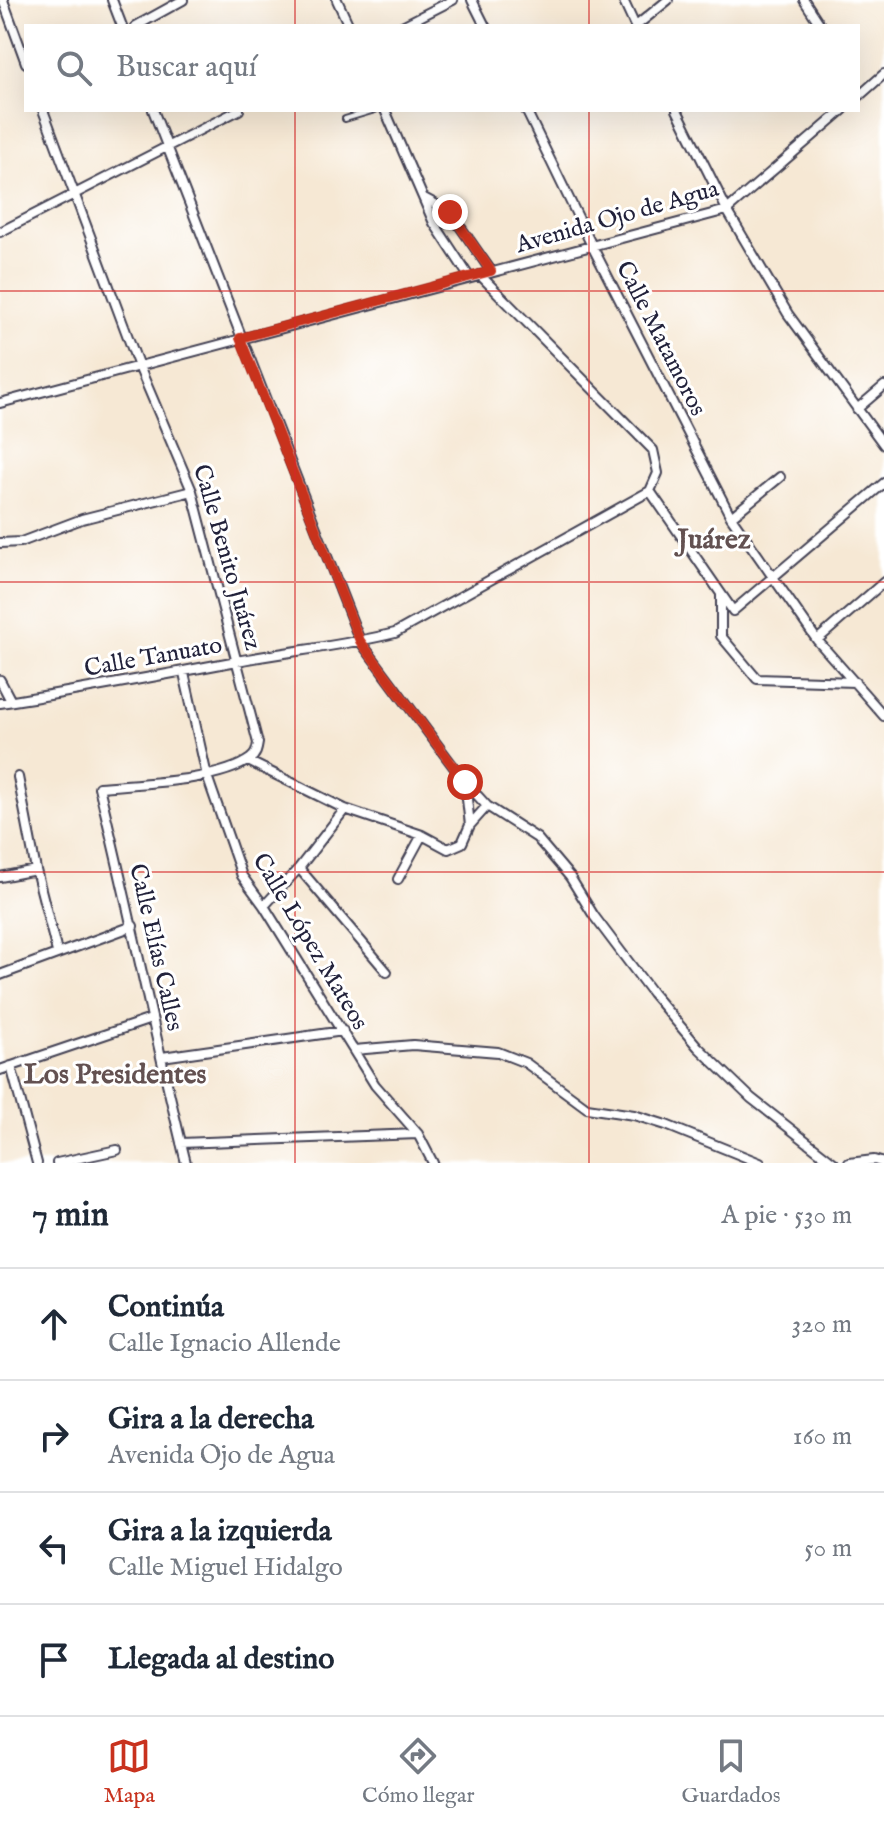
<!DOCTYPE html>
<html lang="es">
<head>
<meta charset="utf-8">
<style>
  :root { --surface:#fff; --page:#f2f2f3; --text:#1f2937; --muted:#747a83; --line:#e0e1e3; --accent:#c8321e }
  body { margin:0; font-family:"IM FELL English",serif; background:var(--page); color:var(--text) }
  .stop { position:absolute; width:24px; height:24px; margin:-18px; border:6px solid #c8321e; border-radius:50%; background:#fff }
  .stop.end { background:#c8321e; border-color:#fff; box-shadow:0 2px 8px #0008 }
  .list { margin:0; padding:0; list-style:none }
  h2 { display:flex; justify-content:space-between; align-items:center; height:104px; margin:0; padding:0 32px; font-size:34px }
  h2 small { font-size:26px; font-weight:400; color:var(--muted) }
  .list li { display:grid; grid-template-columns:52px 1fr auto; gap:24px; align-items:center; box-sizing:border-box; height:112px; padding:0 32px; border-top:2px solid var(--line) }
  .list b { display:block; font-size:30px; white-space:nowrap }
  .list p { margin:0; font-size:26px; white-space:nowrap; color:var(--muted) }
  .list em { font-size:26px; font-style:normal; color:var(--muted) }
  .icon { flex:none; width:44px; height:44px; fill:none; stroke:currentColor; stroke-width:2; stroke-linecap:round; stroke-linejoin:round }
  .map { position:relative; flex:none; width:884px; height:1163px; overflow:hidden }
  .search { position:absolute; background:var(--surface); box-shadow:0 8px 32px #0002; left:24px; right:24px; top:24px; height:88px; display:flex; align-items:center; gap:20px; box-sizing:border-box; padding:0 28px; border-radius:0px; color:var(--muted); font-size:30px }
  .sheet { height:552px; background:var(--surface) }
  nav { display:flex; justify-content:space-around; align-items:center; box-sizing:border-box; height:112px; border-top:2px solid var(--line); background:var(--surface); font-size:22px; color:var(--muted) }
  nav a { display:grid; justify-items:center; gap:4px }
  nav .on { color:var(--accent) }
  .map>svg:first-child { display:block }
</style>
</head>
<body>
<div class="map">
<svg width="884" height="1163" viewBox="0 0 884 1163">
  <rect width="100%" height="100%" fill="#fff"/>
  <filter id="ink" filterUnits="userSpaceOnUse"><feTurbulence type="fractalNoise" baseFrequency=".0125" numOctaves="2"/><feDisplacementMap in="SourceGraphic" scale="16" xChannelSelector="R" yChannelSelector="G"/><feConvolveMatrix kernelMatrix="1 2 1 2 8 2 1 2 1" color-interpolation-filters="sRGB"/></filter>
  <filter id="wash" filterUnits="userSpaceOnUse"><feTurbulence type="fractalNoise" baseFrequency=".006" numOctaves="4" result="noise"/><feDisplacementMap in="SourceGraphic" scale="32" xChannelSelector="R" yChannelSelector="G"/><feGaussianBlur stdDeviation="1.8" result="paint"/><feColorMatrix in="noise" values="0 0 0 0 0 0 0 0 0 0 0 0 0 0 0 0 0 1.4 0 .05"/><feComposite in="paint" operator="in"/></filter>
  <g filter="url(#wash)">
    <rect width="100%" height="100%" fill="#f6e8d4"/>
  </g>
  <g filter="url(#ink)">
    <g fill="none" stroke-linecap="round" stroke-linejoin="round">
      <defs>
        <path id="service" d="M 345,119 L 375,110"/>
        <path id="minor" d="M 3,0 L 26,63
          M 112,0 L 122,26
          M 337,0 L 349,26
          M 472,0 L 485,26
          M 623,0 L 635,26
          M 804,0 L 821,26
          M 136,26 L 183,0
          M 402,26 L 453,0
          M 636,26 L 668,0
          M 858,97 L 884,74
          M 43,110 L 138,364 L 192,491 L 258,743 C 257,750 256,755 250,759 C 218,782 139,783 99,787 C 130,912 155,1038 186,1163
          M 153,110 L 360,641 L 465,782 L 487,806 L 537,838 L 570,877 L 594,916 L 652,993 L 698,1047 L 751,1098 L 834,1163
          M 385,110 L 434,223 L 470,278
          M 526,110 L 592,246 L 731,517 L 817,640 L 884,716
          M 677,110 L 727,210 L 788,314 L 884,445
          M 424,198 L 450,212 L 491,271
          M 0,232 L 239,110
          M 480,275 L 653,450 L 658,473 L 650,491 L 733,611 L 884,483
          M 0,403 L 727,210 L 843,110
          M 857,409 L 884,386
          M 731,517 L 780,477
          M 0,543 L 21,542 L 82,519 L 192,491
          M 721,595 L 721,636 L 757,679 L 855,682
          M 817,640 L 884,582
          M 184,673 L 207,776 L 242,876 L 264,906 L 375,1085 L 418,1134 L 433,1163
          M 0,680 L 11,701
          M 0,703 C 79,691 158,676 237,661 C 290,651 343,646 395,633 L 650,491
          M 248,761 L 345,809 L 422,835 L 448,849 L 462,843 L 470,825 L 487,806
          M 18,777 L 36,870 L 57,952
          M 465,782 L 470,825
          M 299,868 L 387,972
          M 0,877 L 36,870
          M 398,879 L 422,835
          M 264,906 L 299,868 L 345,809
          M 0,975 L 133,926
          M 354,1050 L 413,1045 L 498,1052 L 526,1063 L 587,1108 L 634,1115 L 666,1125 L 760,1163
          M 162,1057 L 343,1031
          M 11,1066 L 37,1163
          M 0,1070 L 151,1019
          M 181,1143 L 418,1134
          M 57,1163 L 117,1150
          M 849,1163 L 874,1160 L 884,1163"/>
      </defs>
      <!-- service casing -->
      <use href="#service" stroke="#424052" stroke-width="8"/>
      <!-- minor casing -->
      <use href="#minor" stroke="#424052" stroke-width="12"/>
      <!-- service -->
      <use href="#service" stroke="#fff" stroke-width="4"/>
      <!-- minor -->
      <use href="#minor" stroke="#fff" stroke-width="8"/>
    </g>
  </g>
  <g fill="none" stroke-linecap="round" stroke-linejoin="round" filter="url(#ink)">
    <!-- route -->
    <path stroke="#c8321e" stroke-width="10" d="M 450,212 L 491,271 L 240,338 L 360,641 L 465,782"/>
  </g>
  <!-- grid -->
  <path fill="none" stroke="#d62828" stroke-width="2" stroke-opacity="0.55" d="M 295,0 L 295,26M 589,0 L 589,26M 295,110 L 295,1163M 589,110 L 589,1163M 0,291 L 884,291M 0,582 L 884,582M 0,872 L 884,872"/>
  <g text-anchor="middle" stroke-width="6" stroke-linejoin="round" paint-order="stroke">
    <!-- street labels -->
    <g font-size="24" fill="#22223b" stroke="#fff">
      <text transform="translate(617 216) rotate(-16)" y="8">Avenida Ojo de Agua</text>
      <text transform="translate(662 338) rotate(63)" y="8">Calle Matamoros</text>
      <text transform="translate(228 557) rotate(74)" y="8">Calle Benito Juárez</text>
      <text transform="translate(153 656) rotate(-10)" y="8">Calle Tanuato</text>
      <text transform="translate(311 941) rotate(59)" y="8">Calle López Mateos</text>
      <text transform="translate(157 947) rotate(77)" y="8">Calle Elías Calles</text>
    </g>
    <!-- quarter labels -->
    <g font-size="28" font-weight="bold" fill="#635151" stroke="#fff">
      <text x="714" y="548">Juárez</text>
      <text x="115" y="1083">Los Presidentes</text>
    </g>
  </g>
</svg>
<div class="stop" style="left:465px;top:782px"></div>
<div class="stop end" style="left:450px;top:212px"></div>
<div class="search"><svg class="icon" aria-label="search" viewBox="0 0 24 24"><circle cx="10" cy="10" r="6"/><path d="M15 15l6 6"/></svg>Buscar aquí</div>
</div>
<section class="sheet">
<h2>7 min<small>A pie · 530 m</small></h2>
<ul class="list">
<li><svg class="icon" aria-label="ahead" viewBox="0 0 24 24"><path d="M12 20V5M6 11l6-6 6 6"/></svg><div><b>Continúa</b><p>Calle Ignacio Allende</p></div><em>320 m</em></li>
<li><svg class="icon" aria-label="right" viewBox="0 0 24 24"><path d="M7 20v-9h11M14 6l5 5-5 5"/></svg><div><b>Gira a la derecha</b><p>Avenida Ojo de Agua</p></div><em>160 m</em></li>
<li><svg class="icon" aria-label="left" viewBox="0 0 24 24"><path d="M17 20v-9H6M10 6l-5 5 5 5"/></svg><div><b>Gira a la izquierda</b><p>Calle Miguel Hidalgo</p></div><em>50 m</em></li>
<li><svg class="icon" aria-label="arrive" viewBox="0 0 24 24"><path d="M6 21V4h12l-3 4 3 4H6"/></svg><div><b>Llegada al destino</b></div></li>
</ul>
</section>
<nav>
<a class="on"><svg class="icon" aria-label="map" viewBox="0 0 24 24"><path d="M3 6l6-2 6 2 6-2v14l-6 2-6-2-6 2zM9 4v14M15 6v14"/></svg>Mapa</a>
<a><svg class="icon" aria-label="directions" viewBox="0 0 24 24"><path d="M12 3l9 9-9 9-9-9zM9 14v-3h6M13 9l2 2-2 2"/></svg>Cómo llegar</a>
<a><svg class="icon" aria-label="saved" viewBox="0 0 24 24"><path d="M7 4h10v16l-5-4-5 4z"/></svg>Guardados</a>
</nav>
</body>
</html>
